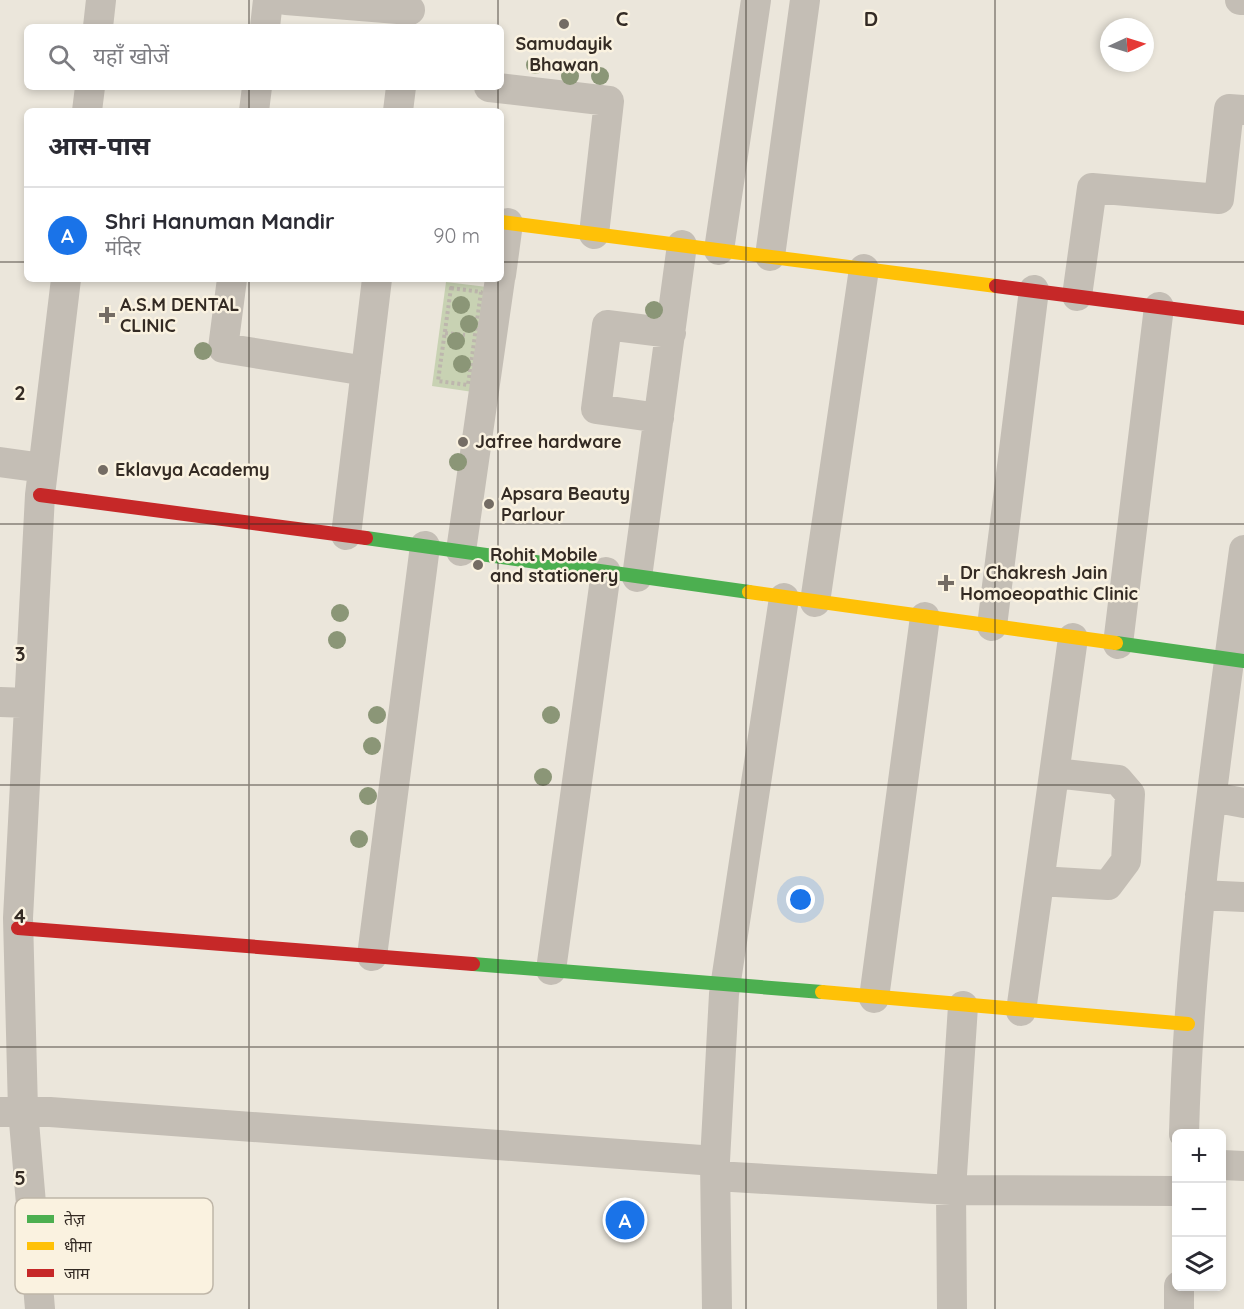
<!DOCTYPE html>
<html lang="hi">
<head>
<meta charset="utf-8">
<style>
  :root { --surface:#fff; --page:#f7f7f7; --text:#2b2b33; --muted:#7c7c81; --line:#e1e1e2; --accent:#1a73e8 }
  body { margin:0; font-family:Quicksand,"Noto Sans Devanagari",sans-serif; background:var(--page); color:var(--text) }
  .controls { position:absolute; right:18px; bottom:18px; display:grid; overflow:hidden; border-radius:9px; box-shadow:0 3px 9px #0003 }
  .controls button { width:54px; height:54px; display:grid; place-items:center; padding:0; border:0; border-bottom:2px solid var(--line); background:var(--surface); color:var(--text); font:30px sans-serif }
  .compass { position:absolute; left:1100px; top:18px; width:54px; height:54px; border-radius:50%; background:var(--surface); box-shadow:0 3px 9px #0003; rotate:86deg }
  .you { position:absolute; left:801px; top:900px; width:21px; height:21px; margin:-15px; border:4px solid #fff; border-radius:50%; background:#1a73e8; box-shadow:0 0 0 9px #1a73e833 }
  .badge { display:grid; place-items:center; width:39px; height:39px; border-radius:50%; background:var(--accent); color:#fff; font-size:20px; font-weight:700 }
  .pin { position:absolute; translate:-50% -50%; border:3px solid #fff; box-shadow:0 2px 6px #0006 }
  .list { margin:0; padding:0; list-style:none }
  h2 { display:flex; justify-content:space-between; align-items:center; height:78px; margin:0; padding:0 24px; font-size:26px }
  h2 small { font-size:20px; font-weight:400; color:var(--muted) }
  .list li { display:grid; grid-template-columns:39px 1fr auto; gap:18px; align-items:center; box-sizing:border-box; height:96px; padding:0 24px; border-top:2px solid var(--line) }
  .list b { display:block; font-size:22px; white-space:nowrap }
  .list p { margin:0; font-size:20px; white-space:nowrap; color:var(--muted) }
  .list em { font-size:20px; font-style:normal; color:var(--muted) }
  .icon { flex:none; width:33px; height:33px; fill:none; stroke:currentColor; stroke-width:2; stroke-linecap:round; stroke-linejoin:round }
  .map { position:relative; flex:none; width:1244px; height:1309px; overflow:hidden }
  .search { position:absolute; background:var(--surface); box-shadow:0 3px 9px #0003; left:24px; top:24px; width:480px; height:66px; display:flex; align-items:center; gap:15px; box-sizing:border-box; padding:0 21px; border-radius:9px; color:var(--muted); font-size:22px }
  .panel { position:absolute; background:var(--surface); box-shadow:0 3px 9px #0003; left:24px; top:108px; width:480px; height:174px; border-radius:9px }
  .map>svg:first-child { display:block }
</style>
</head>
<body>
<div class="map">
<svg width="1244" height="1309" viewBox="0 0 1244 1309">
  <rect width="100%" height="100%" fill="#ebe6db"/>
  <!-- green -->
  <path fill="#c8d2b3" d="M 446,282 L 487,287 L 473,392 L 432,386 Z"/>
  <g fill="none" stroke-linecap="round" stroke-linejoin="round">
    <!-- path -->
    <path stroke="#bdb6ad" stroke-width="4" stroke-dasharray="3 3" stroke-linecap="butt" d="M 451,288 L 481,292 L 468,385 L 438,381 Z
      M 445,333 L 465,335"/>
    <!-- street -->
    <path stroke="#c4beb5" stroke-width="30" d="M 286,0 L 410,10
      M 1240,0 L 1244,0
      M 98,27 L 101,0
      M 265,27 L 268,0
      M 489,87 L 609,101 L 594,234
      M 87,111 L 90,87
      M 254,111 L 257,87
      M 398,111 L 401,87
      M 719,250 L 756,0
      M 770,256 L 805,0
      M 501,275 L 508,223
      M 232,279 L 223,348 L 366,371
      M 1077,296 L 1092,188 L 1219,199 L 1229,109 L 1244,110
      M 659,418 L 596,409 L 607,325 L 671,333
      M 0,462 L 43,468
      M 346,535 L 377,279
      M 461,551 L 500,279
      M 637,577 L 682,245
      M 815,602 L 864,269
      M 992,626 L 1034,290
      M 1118,644 L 1159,307
      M 0,702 L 29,703
      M 1212,797 L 1244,803
      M 1039,881 L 1108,885 L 1126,861 L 1130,794 L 1118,780 L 1055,773
      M 1200,895 L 1244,897
      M 372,956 L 425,546
      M 551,970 L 606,572
      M 874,998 L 925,617
      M 1021,1011 L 1073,638
      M 0,1112 L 23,1110 L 715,1161
      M 1184,1134 C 1189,938 1218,744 1244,550
      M 1222,1165 L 1244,1166
      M 716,1176 L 951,1190 L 1176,1191
      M 40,1309 L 23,1110 L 18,918 L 40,495 L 66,279
      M 717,1309 L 715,1161 L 724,994 L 784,598
      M 952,1309 L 951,1190 L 963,1006
      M 1179,1309 L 1179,1286"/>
    <!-- fast -->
    <path stroke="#4caf50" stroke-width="14" d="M 366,538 L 749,592
      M 1116,643 L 1244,661
      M 473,964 L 822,992"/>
    <!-- slow -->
    <path stroke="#ffc107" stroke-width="14" d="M 501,222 L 996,286
      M 749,592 L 1116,643
      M 822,992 L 1188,1024"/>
    <!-- jam -->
    <path stroke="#c62828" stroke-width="14" d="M 996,286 L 1244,318
      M 40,495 L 366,538
      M 18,928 L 473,964"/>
  </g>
  <!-- trees -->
  <g fill="#8b9677">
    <circle cx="535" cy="65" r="9"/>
    <circle cx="570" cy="76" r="9"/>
    <circle cx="600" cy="76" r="9"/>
    <circle cx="461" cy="305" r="9"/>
    <circle cx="654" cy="310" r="9"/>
    <circle cx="469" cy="324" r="9"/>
    <circle cx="456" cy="341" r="9"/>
    <circle cx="203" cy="351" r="9"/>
    <circle cx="462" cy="364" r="9"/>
    <circle cx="458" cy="462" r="9"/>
    <circle cx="340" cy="613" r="9"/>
    <circle cx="337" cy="640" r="9"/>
    <circle cx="377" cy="715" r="9"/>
    <circle cx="551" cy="715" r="9"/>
    <circle cx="372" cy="746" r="9"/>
    <circle cx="543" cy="777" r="9"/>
    <circle cx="368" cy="796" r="9"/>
    <circle cx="359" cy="839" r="9"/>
  </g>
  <!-- grid -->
  <path fill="none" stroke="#342b24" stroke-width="1.5" stroke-opacity="0.55" d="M 249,0 L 249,27M 498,0 L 498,27M 746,0 L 746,1309M 995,0 L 995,1309M 249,87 L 249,111M 498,87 L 498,111M 0,262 L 27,262M 501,262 L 1244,262M 249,279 L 249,1309M 498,279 L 498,1309M 0,524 L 1244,524M 0,785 L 1244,785M 0,1047 L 1244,1047"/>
  <!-- markers -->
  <g fill="#746c64" stroke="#faf2e0" stroke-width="2">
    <circle cx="564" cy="24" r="6"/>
    <path d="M104 306h6v6h6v6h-6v6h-6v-6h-6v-6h6z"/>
    <circle cx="463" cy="442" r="6"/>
    <circle cx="103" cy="470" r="6"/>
    <circle cx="489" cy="504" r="6"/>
    <circle cx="478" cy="565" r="6"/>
    <path d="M943 574h6v6h6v6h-6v6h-6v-6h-6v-6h6z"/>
  </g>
  <g text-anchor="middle" stroke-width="5" stroke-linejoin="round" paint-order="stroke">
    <!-- poi labels -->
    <g font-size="18" font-weight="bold" fill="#342b24" stroke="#faf2e0" text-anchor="start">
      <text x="564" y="50" text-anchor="middle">Samudayik<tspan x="564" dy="21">Bhawan</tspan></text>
      <text x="120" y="311">A.S.M DENTAL<tspan x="120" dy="21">CLINIC</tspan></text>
      <text x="475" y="448">Jafree hardware</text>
      <text x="115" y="476">Eklavya Academy</text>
      <text x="501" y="500">Apsara Beauty<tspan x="501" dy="21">Parlour</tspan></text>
      <text x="490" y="561">Rohit Mobile<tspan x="490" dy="21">and stationery</tspan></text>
      <text x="960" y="579">Dr Chakresh Jain<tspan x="960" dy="21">Homoeopathic Clinic</tspan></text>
    </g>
  </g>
  <!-- legend -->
  <rect x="15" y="1198" width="198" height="96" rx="9" fill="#faf2e0" stroke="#bfb6a8" stroke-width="1.5"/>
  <rect x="27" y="1215" width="27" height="8" fill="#4caf50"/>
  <rect x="27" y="1242" width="27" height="8" fill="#ffc107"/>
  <rect x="27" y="1269" width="27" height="8" fill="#c62828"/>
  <g font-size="16" fill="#342b24">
    <text x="64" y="1225">तेज़</text>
    <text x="64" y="1252">धीमा</text>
    <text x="64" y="1279">जाम</text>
  </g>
  <g font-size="20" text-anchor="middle" font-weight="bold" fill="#342b24" stroke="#faf2e0" stroke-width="5" stroke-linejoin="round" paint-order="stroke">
    <text x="622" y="26">C</text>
    <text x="871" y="26">D</text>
    <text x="20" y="400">2</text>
    <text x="20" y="661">3</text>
    <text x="20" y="923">4</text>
    <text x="20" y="1185">5</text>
  </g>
</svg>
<div class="controls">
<button>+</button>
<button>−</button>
<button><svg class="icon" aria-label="layers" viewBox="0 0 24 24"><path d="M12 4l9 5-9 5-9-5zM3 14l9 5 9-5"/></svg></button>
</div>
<svg class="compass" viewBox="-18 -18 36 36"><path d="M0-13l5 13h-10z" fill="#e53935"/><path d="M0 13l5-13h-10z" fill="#7c7c81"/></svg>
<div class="you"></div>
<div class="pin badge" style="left:625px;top:1220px">A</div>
<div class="search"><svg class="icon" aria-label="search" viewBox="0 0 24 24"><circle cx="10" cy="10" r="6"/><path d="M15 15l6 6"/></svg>यहाँ खोजें</div>
<section class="panel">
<h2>आस-पास<small></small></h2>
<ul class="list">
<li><span class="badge">A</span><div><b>Shri Hanuman Mandir</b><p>मंदिर</p></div><em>90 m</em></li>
</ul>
</section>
</div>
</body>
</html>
